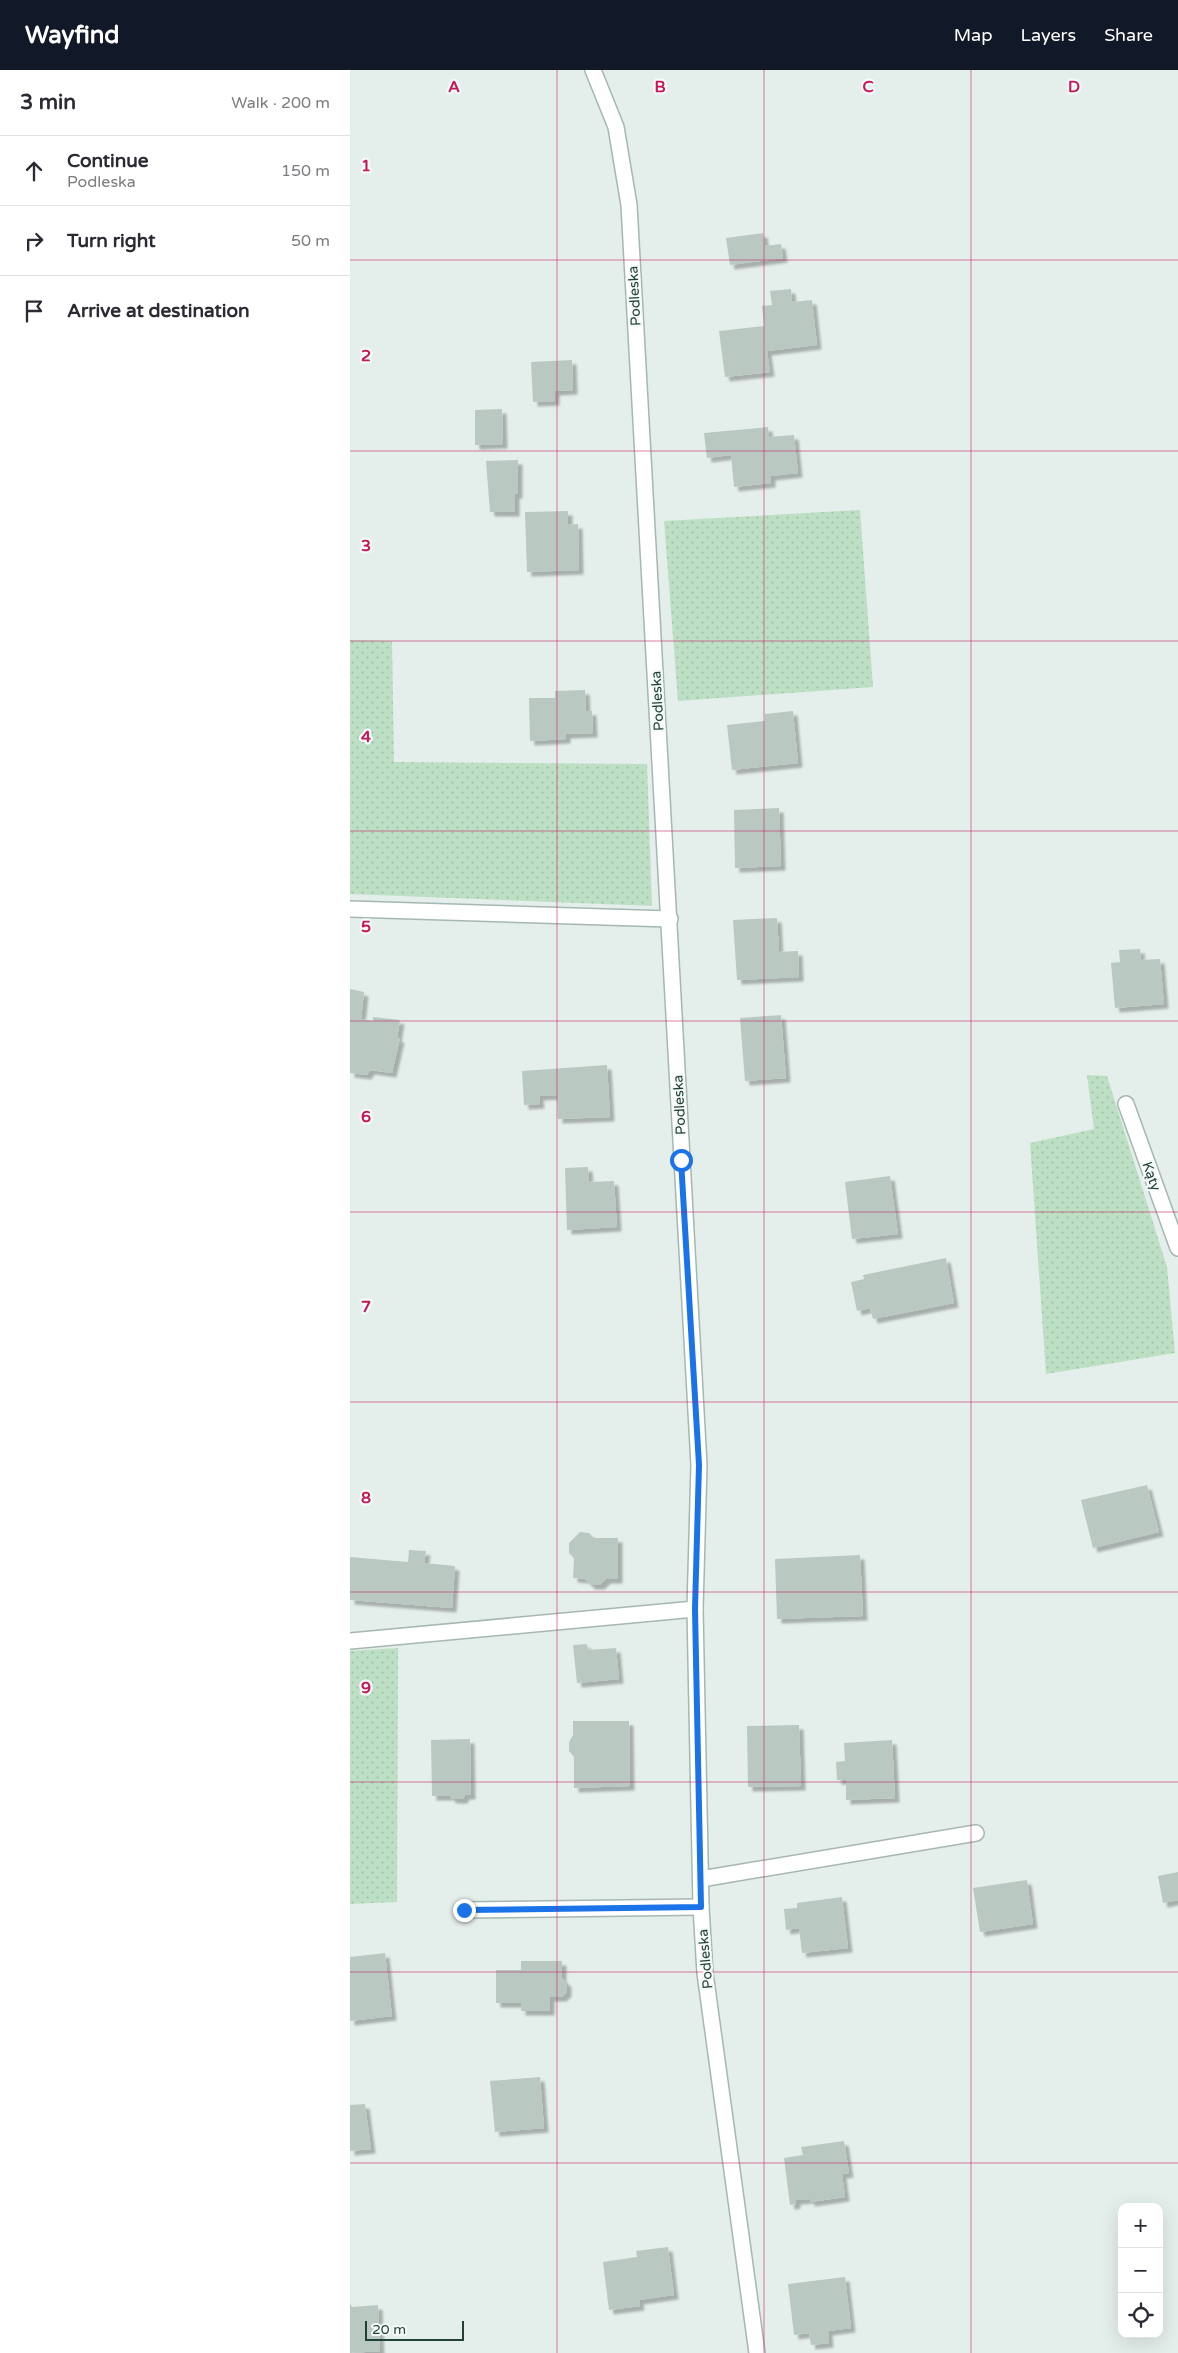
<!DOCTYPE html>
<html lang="en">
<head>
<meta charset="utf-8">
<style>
  :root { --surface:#fff; --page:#f7f7f7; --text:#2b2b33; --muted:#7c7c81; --line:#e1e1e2; --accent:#111827 }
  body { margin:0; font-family:"Varela Round",sans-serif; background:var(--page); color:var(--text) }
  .controls { position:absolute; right:15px; bottom:15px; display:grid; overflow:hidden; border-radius:10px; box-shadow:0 5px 20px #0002 }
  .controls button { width:45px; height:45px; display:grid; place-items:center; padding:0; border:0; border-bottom:1px solid var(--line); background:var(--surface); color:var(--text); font:25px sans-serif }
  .scale { position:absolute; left:15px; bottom:12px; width:99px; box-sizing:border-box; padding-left:5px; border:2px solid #224138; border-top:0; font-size:14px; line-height:18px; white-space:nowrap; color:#224138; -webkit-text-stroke:4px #f5faf8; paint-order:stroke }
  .stop { position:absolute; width:15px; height:15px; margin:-11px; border:4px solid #1a73e8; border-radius:50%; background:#fff }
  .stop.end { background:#1a73e8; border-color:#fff; box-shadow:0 1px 5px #0008 }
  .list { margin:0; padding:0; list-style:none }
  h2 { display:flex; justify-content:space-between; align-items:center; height:65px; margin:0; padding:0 20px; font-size:21px }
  h2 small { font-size:16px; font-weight:400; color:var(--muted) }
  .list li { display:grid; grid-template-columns:32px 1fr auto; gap:15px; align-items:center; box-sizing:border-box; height:70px; padding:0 20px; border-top:1px solid var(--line) }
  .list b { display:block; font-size:19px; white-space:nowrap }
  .list p { margin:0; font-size:16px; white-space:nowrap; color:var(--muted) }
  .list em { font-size:16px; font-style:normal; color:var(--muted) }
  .icon { flex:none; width:28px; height:28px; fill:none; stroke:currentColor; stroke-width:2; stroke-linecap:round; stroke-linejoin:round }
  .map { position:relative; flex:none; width:828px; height:2283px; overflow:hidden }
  header { display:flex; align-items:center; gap:30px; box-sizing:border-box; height:70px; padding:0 25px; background:var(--accent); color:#fff }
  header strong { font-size:24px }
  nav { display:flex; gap:28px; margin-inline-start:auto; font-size:18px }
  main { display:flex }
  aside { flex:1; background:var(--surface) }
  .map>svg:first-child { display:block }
</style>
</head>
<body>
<header>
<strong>Wayfind</strong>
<nav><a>Map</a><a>Layers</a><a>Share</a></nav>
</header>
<main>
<aside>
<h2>3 min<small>Walk · 200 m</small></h2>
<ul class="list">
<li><svg class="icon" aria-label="ahead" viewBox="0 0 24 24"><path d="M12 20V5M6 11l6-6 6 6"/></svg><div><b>Continue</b><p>Podleska</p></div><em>150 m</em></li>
<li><svg class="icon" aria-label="right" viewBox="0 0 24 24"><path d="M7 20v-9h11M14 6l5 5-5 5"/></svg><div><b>Turn right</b></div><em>50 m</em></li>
<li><svg class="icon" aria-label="arrive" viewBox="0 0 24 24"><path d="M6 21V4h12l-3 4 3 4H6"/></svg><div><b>Arrive at destination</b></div></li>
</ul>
</aside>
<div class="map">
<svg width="828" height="2283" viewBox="0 0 828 2283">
  <defs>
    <pattern id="grass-dots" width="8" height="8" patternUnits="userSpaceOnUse" patternTransform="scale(1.25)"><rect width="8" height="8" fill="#bde0c5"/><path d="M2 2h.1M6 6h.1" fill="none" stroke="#a2c1aa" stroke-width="1.8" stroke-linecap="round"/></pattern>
    <filter id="shadow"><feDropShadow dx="4.5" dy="4.5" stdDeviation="1" flood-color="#0004"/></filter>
  </defs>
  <rect width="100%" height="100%" fill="#e4eeea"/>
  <!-- grass -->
  <path fill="url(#grass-dots)" d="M 510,440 L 523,617 L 328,631 L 314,451 Z
    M 0,570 L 42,571 L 44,692 L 297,694 L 302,836 L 0,824 Z
    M 737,1005 L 757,1006 L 817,1197 L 825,1283 L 696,1304 L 680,1073 L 744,1059 Z
    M 48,1578 L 47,1832 L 0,1834 L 0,1581 Z"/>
  <!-- building -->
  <path fill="#b9c9c2" filter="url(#shadow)" d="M 413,163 L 415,176 L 431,174 L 433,188 L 380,195 L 376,168 Z
    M 441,219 L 442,232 L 462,230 L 467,275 L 417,281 L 420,302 L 375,307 L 369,261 L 414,256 L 412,236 L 422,235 L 420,221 Z
    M 222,290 L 223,320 L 205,321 L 205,331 L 183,332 L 181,292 Z
    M 152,339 L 153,374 L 125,375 L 125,340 Z
    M 418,357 L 419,367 L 444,365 L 448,403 L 421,406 L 421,413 L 384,417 L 381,385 L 357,388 L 354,363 Z
    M 168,390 L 168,424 L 165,424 L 165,442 L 140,442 L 136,391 Z
    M 218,441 L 218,455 L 228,454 L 229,500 L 177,502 L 175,442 Z
    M 235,620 L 236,641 L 242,641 L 243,663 L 216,664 L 216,669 L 180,671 L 179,628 L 205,628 L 205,621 Z
    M 443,641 L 448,693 L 382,700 L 377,655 L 415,651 L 415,644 Z
    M 429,738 L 431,796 L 385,798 L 384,740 Z
    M 427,848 L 429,882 L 448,881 L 449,907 L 387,910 L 383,850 Z
    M 790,879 L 791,890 L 810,889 L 814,934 L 765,938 L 761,893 L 770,892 L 769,880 Z
    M 0,919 L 14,922 L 11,949 L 23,951 L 23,947 L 50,950 L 47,968 L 50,968 L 42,1003 L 20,1000 L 17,1005 L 0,1003 Z
    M 431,945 L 436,1008 L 395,1011 L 390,948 Z
    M 257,995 L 260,1047 L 208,1049 L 207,1025 L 189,1026 L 190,1034 L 174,1035 L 172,1001 Z
    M 238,1097 L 239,1112 L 264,1111 L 267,1157 L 217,1160 L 215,1098 Z
    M 540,1106 L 548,1164 L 502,1169 L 495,1112 Z
    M 596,1188 L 604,1233 L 523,1249 L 520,1238 L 507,1241 L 501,1212 L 514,1209 L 513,1205 Z
    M 797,1415 L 809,1462 L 743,1478 L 731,1430 Z
    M 230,1462 L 239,1463 L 244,1468 L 268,1468 L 268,1509 L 256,1509 L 250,1515 L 241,1515 L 235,1509 L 223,1508 L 224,1488 L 219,1483 L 219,1473 Z
    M 59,1480 L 76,1481 L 74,1493 L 105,1496 L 102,1538 L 0,1530 L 0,1487 L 58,1492 Z
    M 510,1485 L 513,1546 L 427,1549 L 425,1489 Z
    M 237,1574 L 238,1580 L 266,1578 L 269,1609 L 227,1613 L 223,1575 Z
    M 223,1651 L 279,1651 L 280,1716 L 224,1718 L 224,1687 L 219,1681 L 219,1672 L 223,1665 Z
    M 449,1655 L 451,1716 L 398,1717 L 397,1656 Z
    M 120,1669 L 121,1725 L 115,1725 L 113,1729 L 102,1729 L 100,1726 L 82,1726 L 81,1670 Z
    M 542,1670 L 545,1728 L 496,1730 L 496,1710 L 487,1710 L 486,1692 L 495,1691 L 494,1673 Z
    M 828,1802 L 828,1830 L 813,1833 L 808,1806 Z
    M 677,1810 L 683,1854 L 630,1862 L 623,1818 Z
    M 492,1827 L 498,1878 L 452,1883 L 449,1858 L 436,1860 L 434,1839 L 447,1838 L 447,1833 Z
    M 35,1883 L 42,1946 L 0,1951 L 0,1887 Z
    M 171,1891 L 212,1891 L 212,1908 L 217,1913 L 217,1922 L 212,1927 L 200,1927 L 200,1941 L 171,1941 L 171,1933 L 146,1933 L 146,1900 L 171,1900 Z
    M 190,2007 L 194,2058 L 145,2062 L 140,2011 Z
    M 15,2034 L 21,2079 L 0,2081 L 0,2035 Z
    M 494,2071 L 499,2103 L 492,2104 L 495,2127 L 460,2132 L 460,2129 L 446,2130 L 446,2134 L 440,2135 L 434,2088 L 453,2085 L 451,2077 Z
    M 318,2177 L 324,2225 L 289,2230 L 290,2236 L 259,2240 L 253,2192 L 287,2187 L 286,2181 Z
    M 495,2207 L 501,2258 L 478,2261 L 479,2273 L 461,2275 L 459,2263 L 444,2265 L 438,2214 Z
    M 0,2233 L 2,2237 L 28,2235 L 30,2281 L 0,2283 Z"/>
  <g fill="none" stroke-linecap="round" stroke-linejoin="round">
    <defs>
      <path id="service" d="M 0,839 L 320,849
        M 0,1571 L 345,1539
        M 351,1809 L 626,1763
        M 114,1840 L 351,1837"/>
      <path id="minor" d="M 243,0 L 266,57 L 279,135 L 349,1395 L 345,1539 L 351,1837 L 355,1903 L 407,2283
        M 776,1034 L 828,1178"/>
    </defs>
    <!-- service casing -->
    <use href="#service" stroke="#a6b7b1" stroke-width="18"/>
    <!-- minor casing -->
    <use href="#minor" stroke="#a6b7b1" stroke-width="18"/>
    <!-- service -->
    <use href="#service" stroke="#fff" stroke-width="15"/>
    <!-- minor -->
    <use href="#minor" stroke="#fff" stroke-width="15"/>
  </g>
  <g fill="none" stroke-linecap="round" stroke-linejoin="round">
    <!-- route -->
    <path stroke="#1a73e8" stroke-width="6" d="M 114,1840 L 351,1837 L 345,1539 L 349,1395 L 331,1090"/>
  </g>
  <!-- grid -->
  <path fill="none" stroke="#c2185b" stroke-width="1" stroke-opacity="0.55" d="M 207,0 L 207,2283M 414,0 L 414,2283M 621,0 L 621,2283M 0,190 L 828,190M 0,381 L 828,381M 0,571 L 828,571M 0,761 L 828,761M 0,951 L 828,951M 0,1142 L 828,1142M 0,1332 L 828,1332M 0,1522 L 828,1522M 0,1712 L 828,1712M 0,1902 L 828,1902M 0,2093 L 828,2093"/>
  <g text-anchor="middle" stroke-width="4.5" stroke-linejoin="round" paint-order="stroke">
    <!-- street labels -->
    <g font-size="14" fill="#224138" stroke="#f5faf8">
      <text transform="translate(284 226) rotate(-93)" y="5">Podleska</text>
      <text transform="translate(307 631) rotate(-93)" y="5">Podleska</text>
      <text transform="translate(329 1035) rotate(-93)" y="5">Podleska</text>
      <text transform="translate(802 1106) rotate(70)" y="5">Kąty</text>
      <text transform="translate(355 1889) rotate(-95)" y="5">Podleska</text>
    </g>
  </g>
  <g font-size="16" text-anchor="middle" font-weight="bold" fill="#c2185b" stroke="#f5faf8" stroke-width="4.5" stroke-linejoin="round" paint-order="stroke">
    <text x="104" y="22">A</text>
    <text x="310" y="22">B</text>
    <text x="518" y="22">C</text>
    <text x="724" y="22">D</text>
    <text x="16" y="101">1</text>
    <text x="16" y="291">2</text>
    <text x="16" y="481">3</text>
    <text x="16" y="672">4</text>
    <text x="16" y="862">5</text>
    <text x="16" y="1052">6</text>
    <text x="16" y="1242">7</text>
    <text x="16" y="1433">8</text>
    <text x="16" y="1623">9</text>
  </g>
</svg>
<div class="controls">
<button>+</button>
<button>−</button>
<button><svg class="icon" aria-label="locate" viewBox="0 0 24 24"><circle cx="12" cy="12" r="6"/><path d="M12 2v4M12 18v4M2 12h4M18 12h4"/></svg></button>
</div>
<div class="scale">20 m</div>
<div class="stop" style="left:331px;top:1090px"></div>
<div class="stop end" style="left:114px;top:1840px"></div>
</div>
</main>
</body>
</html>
